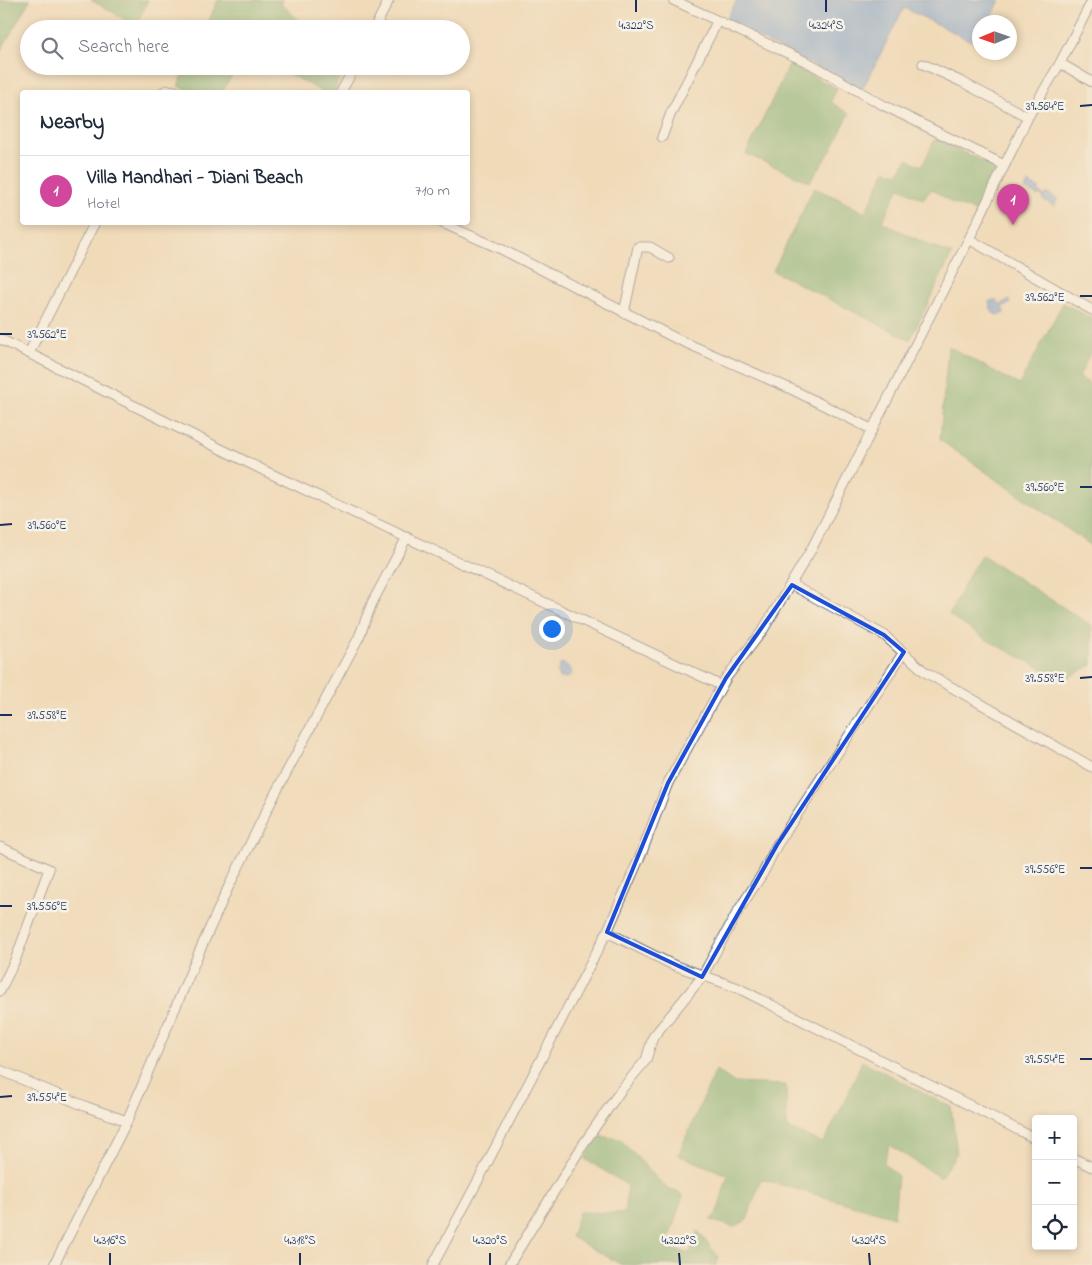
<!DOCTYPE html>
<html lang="en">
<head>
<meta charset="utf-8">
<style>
  :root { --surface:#fff; --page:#f6f6f7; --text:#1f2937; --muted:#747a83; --line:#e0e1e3; --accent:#b45309 }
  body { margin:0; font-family:"Indie Flower",sans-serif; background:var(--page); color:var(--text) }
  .controls { position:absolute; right:15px; bottom:15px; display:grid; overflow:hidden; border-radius:5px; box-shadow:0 2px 8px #0003 }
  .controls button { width:45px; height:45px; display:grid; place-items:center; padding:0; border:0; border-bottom:1px solid var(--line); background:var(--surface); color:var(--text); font:25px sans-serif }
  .compass { position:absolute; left:972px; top:15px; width:45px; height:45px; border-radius:50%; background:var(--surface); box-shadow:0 2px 8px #0003; rotate:268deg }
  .you { position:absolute; left:551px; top:628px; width:18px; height:18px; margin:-12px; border:4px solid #fff; border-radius:50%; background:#1a73e8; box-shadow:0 0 0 8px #1a73e833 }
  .badge { display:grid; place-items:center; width:32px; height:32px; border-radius:50%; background:var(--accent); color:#fff; font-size:16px; font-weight:700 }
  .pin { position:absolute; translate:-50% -41px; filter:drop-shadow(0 1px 2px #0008) }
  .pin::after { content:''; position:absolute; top:26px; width:18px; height:15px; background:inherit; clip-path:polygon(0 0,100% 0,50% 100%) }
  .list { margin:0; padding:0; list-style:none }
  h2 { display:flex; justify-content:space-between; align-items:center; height:65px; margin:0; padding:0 20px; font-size:21px }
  h2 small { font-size:16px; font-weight:400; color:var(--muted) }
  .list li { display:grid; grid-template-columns:32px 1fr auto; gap:15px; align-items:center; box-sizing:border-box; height:70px; padding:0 20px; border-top:1px solid var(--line) }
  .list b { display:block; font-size:19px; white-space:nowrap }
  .list p { margin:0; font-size:16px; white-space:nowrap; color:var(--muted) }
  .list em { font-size:16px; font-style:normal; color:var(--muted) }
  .icon { flex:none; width:28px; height:28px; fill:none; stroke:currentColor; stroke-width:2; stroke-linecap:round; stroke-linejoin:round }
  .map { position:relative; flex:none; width:1092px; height:1265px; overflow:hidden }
  .search { position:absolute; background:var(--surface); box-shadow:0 2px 8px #0003; left:20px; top:20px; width:450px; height:55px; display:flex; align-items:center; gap:12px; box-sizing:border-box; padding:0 18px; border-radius:28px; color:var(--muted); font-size:19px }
  .panel { position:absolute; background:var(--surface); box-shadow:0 2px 8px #0003; left:20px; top:90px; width:450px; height:135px; border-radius:5px }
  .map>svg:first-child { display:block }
</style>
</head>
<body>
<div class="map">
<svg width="1092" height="1265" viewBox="0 0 1092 1265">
  <rect width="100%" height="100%" fill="#f7f3e8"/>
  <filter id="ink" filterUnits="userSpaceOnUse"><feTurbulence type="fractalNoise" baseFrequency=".02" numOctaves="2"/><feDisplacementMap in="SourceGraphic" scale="10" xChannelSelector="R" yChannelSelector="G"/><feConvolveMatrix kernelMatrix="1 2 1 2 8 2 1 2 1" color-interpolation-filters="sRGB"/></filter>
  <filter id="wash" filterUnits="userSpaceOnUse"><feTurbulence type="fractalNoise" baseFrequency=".0096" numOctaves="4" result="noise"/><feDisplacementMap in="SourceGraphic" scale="20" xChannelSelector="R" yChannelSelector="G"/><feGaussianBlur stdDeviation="1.12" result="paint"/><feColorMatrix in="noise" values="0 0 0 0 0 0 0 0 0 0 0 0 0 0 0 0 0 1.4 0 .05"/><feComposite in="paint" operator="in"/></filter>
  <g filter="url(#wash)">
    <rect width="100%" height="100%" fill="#f0dbb9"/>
    <!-- forest -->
    <path fill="#74b274" stroke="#487069" d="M 0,0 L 30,0 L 0,52 Z
      M 91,0 L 148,0 L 136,26 Z
      M 218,0 L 283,0 L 281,4 L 309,29 L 205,29 Z
      M 789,65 L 837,88 L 831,102 L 849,114 L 832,149 L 810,182 L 746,154 Z
      M 187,66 L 238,66 L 222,92 L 191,92 L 178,86 Z
      M 274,66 L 344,66 L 334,92 L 323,92 Z
      M 935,139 L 1000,169 L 977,212 L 952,203 L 932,189 L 923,199 L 899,188 L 882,222 L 931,246 L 952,254 L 910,340 L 773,271 L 814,188 L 837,198 L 865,213 L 886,170 L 898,174 L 907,159 L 922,166 Z
      M 1063,303 L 1092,318 L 1092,349 L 1079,377 L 1092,385 L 1092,546 L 940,440 L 948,346 L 1019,385 Z
      M 982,555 L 1092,626 L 1092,665 L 1064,680 L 987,640 L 949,615 L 971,571 Z
      M 862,1061 L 951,1107 L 957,1153 L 940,1178 L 890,1145 L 883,1163 L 898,1176 L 894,1217 L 761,1179 L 747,1220 L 734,1227 L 710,1220 L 717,1213 L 728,1175 L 678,1155 L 716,1070 L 735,1083 L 786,1085 L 787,1128 L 823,1143 L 845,1101 Z
      M 597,1136 L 620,1139 L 664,1186 L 683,1195 L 666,1248 L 690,1253 L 698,1231 L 719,1258 L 716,1265 L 622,1265 L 571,1237 L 579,1212 L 625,1213 L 627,1185 L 585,1159 Z"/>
    <!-- water -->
    <path fill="#71a1db" stroke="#46689c" d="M 737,0 L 1000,0 L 990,22 L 980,22 L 979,45 L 904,8 L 862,90 L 725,21 Z
      M 1028,183 L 1040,189 L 1038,192 L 1045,196 L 1047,193 L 1058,199 L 1054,206 L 1042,199 L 1043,197 L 1039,194 L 1038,196 L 1025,189 Z
      M 995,300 L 1002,305 L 1005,301 L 1009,300 L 1010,304 L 1002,307 L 1005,313 L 996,315 L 992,312 L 989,301 Z
      M 561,663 C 566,665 572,668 572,674 L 567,678 L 559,678 L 557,673 Z"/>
  </g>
  <g filter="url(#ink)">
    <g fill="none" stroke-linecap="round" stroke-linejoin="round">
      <defs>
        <path id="minor" d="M 673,0 L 811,64 L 883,105 L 1004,165
          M 374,29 L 389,0
          M 1060,63 L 1092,82
          M 923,64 L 962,82 L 1028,117
          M 163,92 C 168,89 173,90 178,92
          M 341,92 L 355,66
          M 662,137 L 671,113 L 717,22
          M 440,222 L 503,250 L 677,339 L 791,389 L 871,429
          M 969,239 L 1092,310
          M 624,313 L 638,247 L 650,247 L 669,258
          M 0,339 L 265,471 L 722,686
          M 29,353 L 95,222
          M 792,585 L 884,635 L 925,672 L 1092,767
          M 0,847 L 49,869 L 16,958 L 0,991
          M 607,932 L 671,964 L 738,988 L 1036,1139
          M 0,1070 L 87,1107 L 127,1121
          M 1073,1158 L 1092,1167
          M 54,1265 L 127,1121 L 200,950 L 228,888 L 275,794 L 359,637 L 372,603 L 407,537
          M 433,1265 L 481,1175 L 607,932 L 642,852 L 668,783 L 726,678 L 763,630 L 811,550 L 969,239 L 1028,117 L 1060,63 L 1092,1
          M 509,1265 L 584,1143 L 621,1090 L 646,1060 L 653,1037 L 702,977 L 738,911 L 763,873 L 777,845 L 904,652"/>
      </defs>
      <!-- minor casing -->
      <use href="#minor" stroke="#666b7e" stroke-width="11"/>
      <!-- minor -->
      <use href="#minor" stroke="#fff" stroke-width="9"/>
    </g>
  </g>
  <!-- marked area -->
  <path d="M0 0H1092V1265H0ZM 792,585 L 884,635 L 904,652 L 777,845 L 702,977 L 607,932 L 668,783 L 726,678 Z" fill="#f0dbb9" fill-opacity=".55" fill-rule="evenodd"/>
  <path fill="none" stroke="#1d4ed8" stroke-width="4" stroke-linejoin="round" d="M 792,585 L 884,635 L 904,652 L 777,845 L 702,977 L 607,932 L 668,783 L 726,678 Z"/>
  <!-- ticks -->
  <path fill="none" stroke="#1b2f5e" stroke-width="2" d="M 636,0 L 636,12M 826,0 L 826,12M 1080,106 L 1092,105M 1080,296 L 1092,296M 0,334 L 12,334M 1080,487 L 1092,487M 0,525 L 12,524M 1080,678 L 1092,677M 0,715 L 12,715M 1080,868 L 1092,868M 0,906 L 12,906M 1080,1059 L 1092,1059M 0,1097 L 12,1096M 110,1253 L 110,1265M 300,1253 L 300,1265M 490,1253 L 490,1265M 679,1253 L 680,1265M 869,1253 L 870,1265"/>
  <g font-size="12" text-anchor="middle" fill="#1b2f5e" stroke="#f7f3e8" stroke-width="5" stroke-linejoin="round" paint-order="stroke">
    <text x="636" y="29">4.322°S</text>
    <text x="826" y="29">4.324°S</text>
    <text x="1045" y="110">39.564°E</text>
    <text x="1045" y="301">39.562°E</text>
    <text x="47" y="338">39.562°E</text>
    <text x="1045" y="491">39.560°E</text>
    <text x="47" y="529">39.560°E</text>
    <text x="1045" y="682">39.558°E</text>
    <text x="47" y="719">39.558°E</text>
    <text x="1045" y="873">39.556°E</text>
    <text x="47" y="910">39.556°E</text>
    <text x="1045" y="1063">39.554°E</text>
    <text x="47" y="1101">39.554°E</text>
    <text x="110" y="1244">4.316°S</text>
    <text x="300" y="1244">4.318°S</text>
    <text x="490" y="1244">4.320°S</text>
    <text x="679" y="1244">4.322°S</text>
    <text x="869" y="1244">4.324°S</text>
  </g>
</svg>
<div class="controls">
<button>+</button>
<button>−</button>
<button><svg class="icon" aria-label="locate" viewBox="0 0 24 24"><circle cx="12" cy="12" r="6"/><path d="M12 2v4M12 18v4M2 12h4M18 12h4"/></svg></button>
</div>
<svg class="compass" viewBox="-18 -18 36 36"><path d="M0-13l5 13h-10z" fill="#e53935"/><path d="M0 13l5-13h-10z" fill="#747a83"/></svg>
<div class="you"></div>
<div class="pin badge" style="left:1013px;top:225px;background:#d1479c">1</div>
<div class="search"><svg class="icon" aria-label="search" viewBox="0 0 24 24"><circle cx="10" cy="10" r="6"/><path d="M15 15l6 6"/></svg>Search here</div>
<section class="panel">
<h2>Nearby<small></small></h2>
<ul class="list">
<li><span class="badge" style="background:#d1479c">1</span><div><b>Villa Mandhari - Diani Beach</b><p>Hotel</p></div><em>710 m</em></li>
</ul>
</section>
</div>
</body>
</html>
